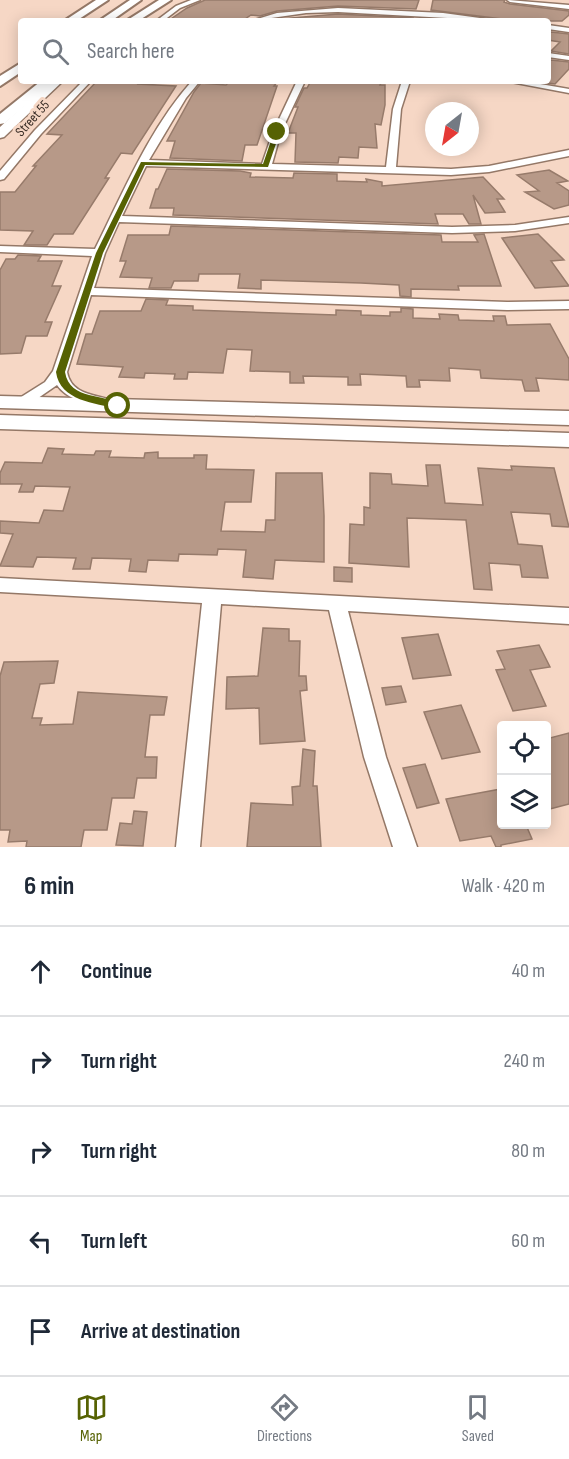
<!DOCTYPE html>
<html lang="en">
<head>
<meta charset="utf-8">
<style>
  :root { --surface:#fff; --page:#f6f6f7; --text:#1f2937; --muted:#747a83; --line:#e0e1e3; --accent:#566203 }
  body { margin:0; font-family:"Sofia Sans Condensed",sans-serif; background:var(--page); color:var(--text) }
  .controls { position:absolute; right:18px; bottom:18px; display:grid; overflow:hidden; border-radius:6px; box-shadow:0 3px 15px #0003 }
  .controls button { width:54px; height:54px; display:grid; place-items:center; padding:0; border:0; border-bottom:2px solid var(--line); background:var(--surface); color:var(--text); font:30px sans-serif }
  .compass { position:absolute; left:425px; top:102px; width:54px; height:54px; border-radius:50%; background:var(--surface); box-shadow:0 3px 15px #0003; rotate:211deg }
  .stop { position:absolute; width:18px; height:18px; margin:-14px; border:4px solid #566203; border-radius:50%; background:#fff }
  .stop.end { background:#566203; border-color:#fff; box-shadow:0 2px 6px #0008 }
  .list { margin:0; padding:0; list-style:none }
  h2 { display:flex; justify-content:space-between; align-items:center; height:78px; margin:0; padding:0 24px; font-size:26px }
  h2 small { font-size:20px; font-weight:400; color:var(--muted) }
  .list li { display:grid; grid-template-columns:39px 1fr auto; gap:18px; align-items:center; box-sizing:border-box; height:90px; padding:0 24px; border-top:2px solid var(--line) }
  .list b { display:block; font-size:22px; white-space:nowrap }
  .list em { font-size:20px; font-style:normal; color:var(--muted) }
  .icon { flex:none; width:33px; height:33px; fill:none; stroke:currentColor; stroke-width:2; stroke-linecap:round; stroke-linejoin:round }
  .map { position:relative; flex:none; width:569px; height:847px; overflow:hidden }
  .search { position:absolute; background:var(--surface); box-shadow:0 3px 15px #0003; left:18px; right:18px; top:18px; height:66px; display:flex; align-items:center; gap:15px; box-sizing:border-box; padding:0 21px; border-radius:6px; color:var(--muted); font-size:22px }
  .sheet { height:528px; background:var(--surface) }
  nav { display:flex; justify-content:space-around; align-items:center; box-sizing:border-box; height:84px; border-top:2px solid var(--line); background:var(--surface); font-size:16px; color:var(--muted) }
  nav a { display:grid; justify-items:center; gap:3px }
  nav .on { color:var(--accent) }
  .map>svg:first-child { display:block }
</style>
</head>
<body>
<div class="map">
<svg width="569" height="847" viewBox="0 0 569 847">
  <rect width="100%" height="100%" fill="#f6d7c5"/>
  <!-- building -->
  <path fill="#b79988" stroke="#977b6b" stroke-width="1.5" d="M 205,0 L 419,0 L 416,9 L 338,6 L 277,11 L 260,16 L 251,15 L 242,21 L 168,21 L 187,8 Z
    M 433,0 L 505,0 L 504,2 L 510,4 L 569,11 L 569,15 L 562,21 L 504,21 L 502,19 L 431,10 Z
    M 338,14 L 413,18 L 412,21 L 280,19 Z
    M 551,32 L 569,34 L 569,54 L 551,51 L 560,42 L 548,40 L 548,34 Z
    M 551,60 L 569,62 L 569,69 L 555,84 L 548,83 L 548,63 Z
    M 97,81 L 140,81 L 138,84 L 176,86 L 132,154 L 121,153 L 105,178 L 109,178 L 73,234 L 54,234 L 47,245 L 24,245 L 33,231 L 0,230 L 0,192 L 15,192 L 36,166 L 33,166 L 62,135 L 47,134 Z
    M 230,81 L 278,81 L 274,86 L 277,86 L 257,145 L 245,145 L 242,161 L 170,158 L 175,141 L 167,141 L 194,92 L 201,83 L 226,85 Z
    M 311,81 L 382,81 L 380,85 L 385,85 L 385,105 L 381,125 L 375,124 L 377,148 L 359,147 L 358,158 L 339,157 L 338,163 L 295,162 L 296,133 L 288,133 L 298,107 L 295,107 L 304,88 L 307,88 Z
    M 167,169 L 240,171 L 251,173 L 250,177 L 293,178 L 294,173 L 337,174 L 337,181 L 367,182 L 366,179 L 382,182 L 382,186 L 483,177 L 504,199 L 497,199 L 505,212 L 485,213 L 473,195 L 481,224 L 469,224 L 463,214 L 435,214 L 438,224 L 173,215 L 174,208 L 150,208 L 156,189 L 158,189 Z
    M 549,170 L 568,181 L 557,183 L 569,191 L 569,205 L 554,209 L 525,192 L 539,191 L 517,175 Z
    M 171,226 L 441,235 L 442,242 L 478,242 L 474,235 L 484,234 L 501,286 L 458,286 L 459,290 L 411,289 L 411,297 L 400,296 L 399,285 L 361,283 L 261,280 L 261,289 L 238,288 L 240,274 L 199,274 L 198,281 L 174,281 L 171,288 L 149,288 L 152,278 L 120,277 L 126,261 L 120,261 L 128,235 L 169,235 Z
    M 538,234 L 564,260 L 551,261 L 569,286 L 535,288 L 502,238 Z
    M 18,255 L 41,256 L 38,261 L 62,261 L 52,286 L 61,286 L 45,322 L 52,322 L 47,336 L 26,336 L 21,353 L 0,354 L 0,270 L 6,259 L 15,259 Z
    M 146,299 L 168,300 L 166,305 L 193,306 L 193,310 L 336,315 L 336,310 L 361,311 L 361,315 L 390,316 L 390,312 L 401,312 L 401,308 L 413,309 L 413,318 L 440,319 L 439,314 L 458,315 L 459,320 L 494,321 L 493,316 L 505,316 L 507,325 L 550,324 L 569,359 L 569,380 L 536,378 L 539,391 L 525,391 L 522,380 L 481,378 L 480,370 L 449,368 L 450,381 L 419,380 L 420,387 L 407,387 L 406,376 L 360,374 L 361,385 L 348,385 L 348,377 L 303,376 L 304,383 L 290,383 L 290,372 L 250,371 L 252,350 L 227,349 L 223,373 L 188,372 L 187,379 L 174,379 L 175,374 L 145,373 L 144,378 L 119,377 L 123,367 L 77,364 L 86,334 L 92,334 L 100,311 L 141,311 Z
    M 48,448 L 64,449 L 62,454 L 94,455 L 96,451 L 111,451 L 109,457 L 144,458 L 145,453 L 158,452 L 158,458 L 194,458 L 194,455 L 207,455 L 206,469 L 254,470 L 251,502 L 225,502 L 221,531 L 265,532 L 266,520 L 275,520 L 276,473 L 322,473 L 324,516 L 324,562 L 275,560 L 273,579 L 243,577 L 246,550 L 218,549 L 217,555 L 179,554 L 178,561 L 148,560 L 146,572 L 129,571 L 131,559 L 92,558 L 90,569 L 73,569 L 76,558 L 37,557 L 33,567 L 0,566 L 13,534 L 0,533 L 0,521 L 39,523 L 44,510 L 63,511 L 70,487 L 35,486 L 33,492 L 19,492 L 22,484 L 0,484 L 0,473 L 5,462 L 42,463 Z
    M 426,465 L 440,465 L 445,503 L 483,505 L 478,468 L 512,470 L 511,466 L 554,468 L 569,527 L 552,526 L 550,514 L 511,512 L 518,544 L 542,546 L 548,578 L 522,577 L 520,565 L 489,563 L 492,590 L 474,589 L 466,520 L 407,518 L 409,567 L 349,563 L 350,524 L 364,525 L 364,507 L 370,508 L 370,473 L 391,474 L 392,484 L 428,486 Z
    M 334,567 L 352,568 L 352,582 L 334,581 Z
    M 263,628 L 289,629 L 289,641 L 300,641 L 299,676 L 306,676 L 307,690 L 300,691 L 305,741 L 260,744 L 259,708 L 226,709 L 227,677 L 258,676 Z
    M 438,634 L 451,675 L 413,679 L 402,638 Z
    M 539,645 L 550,667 L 530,670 L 546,706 L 513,711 L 496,670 L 505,669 L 497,651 Z
    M 58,661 L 54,683 L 40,684 L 32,718 L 42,718 L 40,725 L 73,724 L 78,692 L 167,697 L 164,715 L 150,715 L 145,757 L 157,757 L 156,778 L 137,778 L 134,798 L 112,798 L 107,830 L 84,830 L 81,847 L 26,847 L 27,841 L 8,842 L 10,830 L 0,830 L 0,676 L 4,662 Z
    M 401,686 L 406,702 L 386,705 L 382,688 Z
    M 461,705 L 480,752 L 442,759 L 424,712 Z
    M 569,733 L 569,804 L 546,810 L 546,739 Z
    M 303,749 L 315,751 L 313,786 L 317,786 L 321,847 L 247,847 L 251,803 L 293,805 L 292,787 L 300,786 Z
    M 425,764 L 439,803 L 417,808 L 403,768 Z
    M 501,789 L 501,825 L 526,825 L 532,839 L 501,845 L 501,847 L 496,847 L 491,836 L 460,841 L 446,799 Z
    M 134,811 L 147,812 L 143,846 L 116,845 L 120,823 L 132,824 Z"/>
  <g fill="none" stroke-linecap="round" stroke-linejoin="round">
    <defs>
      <path id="street" d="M 191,0 L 200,0 L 180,8 L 163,21 L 156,21 L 176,6 Z
        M 507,0 L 569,5 L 569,9 L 510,2 Z
        M 338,8 L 443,13 L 502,21 L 338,12 L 306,13 L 251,21 L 277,13 Z
        M 548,25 L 569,28 L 569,32 L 548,29 Z
        M 548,53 L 569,56 L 569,60 L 548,57 Z
        M 83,81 L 91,81 L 41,134 L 4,179 L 0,180 L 0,171 L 35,130 Z
        M 192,81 L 200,81 L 186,98 L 149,160 L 262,164 L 273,132 L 297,81 L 305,81 L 281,132 L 272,164 L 386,167 L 393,109 L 402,81 L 410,81 L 401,109 L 396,167 L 451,169 L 489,166 L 569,150 L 569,156 L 489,172 L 451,175 L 146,166 L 122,216 L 452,227 L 515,225 L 569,217 L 569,223 L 515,231 L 452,233 L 119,222 L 105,253 L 94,288 L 507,302 L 569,301 L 569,309 L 507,310 L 91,295 L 67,372 C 71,393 90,394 108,399 L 110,402 L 103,406 C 86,403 68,400 57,385 L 28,405 L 18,405 L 16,402 L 18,399 L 45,382 L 53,371 L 92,256 L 0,252 L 0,246 L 95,249 C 123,193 149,129 192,81 Z
        M 505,81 L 523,81 L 569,89 L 569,93 Z
        M 0,578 L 569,608 L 569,624 L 348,611 L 386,757 L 417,847 L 393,847 L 364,757 L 329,610 L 221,604 L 200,847 L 176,847 L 202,603 L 0,592 Z"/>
      <path id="secondary" d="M 51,81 L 63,81 L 4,137 L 0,138 L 0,127 Z
        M 0,396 L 569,411 L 569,425 L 0,408 Z
        M 0,415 L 569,433 L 569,447 L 0,429 Z"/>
      <path id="primary" d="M 96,0 L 108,0 L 76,21 L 64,21 Z
        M 130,0 L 141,0 L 111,21 L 99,21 Z
        M 159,0 L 171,0 L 138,21 L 126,21 Z
        M 21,63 L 21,72 L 0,86 L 0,76 Z
        M 41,81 L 54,81 L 5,123 L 0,124 L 0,114 Z"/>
    </defs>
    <!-- street casing -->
    <use href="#street" stroke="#947867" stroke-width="3"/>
    <!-- secondary casing -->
    <use href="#secondary" stroke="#947867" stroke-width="3"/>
    <!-- primary casing -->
    <use href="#primary" stroke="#947867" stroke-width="4"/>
    <!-- street -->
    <use href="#street" fill="#fff" fill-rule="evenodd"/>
    <!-- secondary -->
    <use href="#secondary" fill="#fff" fill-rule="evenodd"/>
    <!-- primary -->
    <use href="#primary" fill="#fff" fill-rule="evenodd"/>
  </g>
  <!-- route -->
  <path fill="#566203" d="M 277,130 L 280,132 L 268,167 L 145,165 L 103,253 L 65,372 C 70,402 105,392 123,406 L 118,409 C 95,403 60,401 56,372 L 96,253 L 141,162 L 263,164 L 274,132 Z"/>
  <g text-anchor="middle" stroke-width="6" stroke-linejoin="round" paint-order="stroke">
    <!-- far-street labels -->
    <g font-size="14" fill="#3b2f28" stroke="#f6d7c5">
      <text transform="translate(32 118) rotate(-48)" y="5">Street 55</text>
    </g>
  </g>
</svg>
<div class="controls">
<button><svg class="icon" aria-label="locate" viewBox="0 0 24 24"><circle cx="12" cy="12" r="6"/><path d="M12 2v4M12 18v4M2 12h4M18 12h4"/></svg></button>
<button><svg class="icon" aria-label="layers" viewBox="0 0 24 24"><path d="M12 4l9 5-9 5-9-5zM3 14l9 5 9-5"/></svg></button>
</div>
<svg class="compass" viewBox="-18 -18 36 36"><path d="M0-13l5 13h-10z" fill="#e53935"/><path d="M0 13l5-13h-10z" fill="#747a83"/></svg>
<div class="stop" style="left:118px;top:406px"></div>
<div class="stop end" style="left:277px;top:132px"></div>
<div class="search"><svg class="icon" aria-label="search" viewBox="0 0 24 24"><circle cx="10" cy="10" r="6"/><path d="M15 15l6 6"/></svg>Search here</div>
</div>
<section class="sheet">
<h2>6 min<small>Walk · 420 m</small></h2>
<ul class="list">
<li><svg class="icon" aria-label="ahead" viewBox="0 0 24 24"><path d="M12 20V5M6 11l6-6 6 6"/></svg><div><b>Continue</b></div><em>40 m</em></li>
<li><svg class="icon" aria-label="right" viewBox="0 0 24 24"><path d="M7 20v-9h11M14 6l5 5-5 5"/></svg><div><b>Turn right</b></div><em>240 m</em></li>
<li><svg class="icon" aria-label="right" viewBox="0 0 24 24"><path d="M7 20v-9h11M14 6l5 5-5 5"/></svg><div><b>Turn right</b></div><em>80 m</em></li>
<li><svg class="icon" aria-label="left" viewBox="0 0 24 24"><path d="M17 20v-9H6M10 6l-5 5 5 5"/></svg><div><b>Turn left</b></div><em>60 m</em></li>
<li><svg class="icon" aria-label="arrive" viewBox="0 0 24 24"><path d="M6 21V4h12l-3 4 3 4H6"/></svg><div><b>Arrive at destination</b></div></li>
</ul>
</section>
<nav>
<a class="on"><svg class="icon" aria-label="map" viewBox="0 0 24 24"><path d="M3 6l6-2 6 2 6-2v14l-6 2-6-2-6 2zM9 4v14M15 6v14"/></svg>Map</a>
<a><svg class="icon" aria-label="directions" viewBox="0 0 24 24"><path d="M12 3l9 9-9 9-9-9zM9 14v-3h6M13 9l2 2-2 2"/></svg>Directions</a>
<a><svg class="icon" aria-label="saved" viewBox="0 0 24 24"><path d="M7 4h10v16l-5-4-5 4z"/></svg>Saved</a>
</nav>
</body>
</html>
